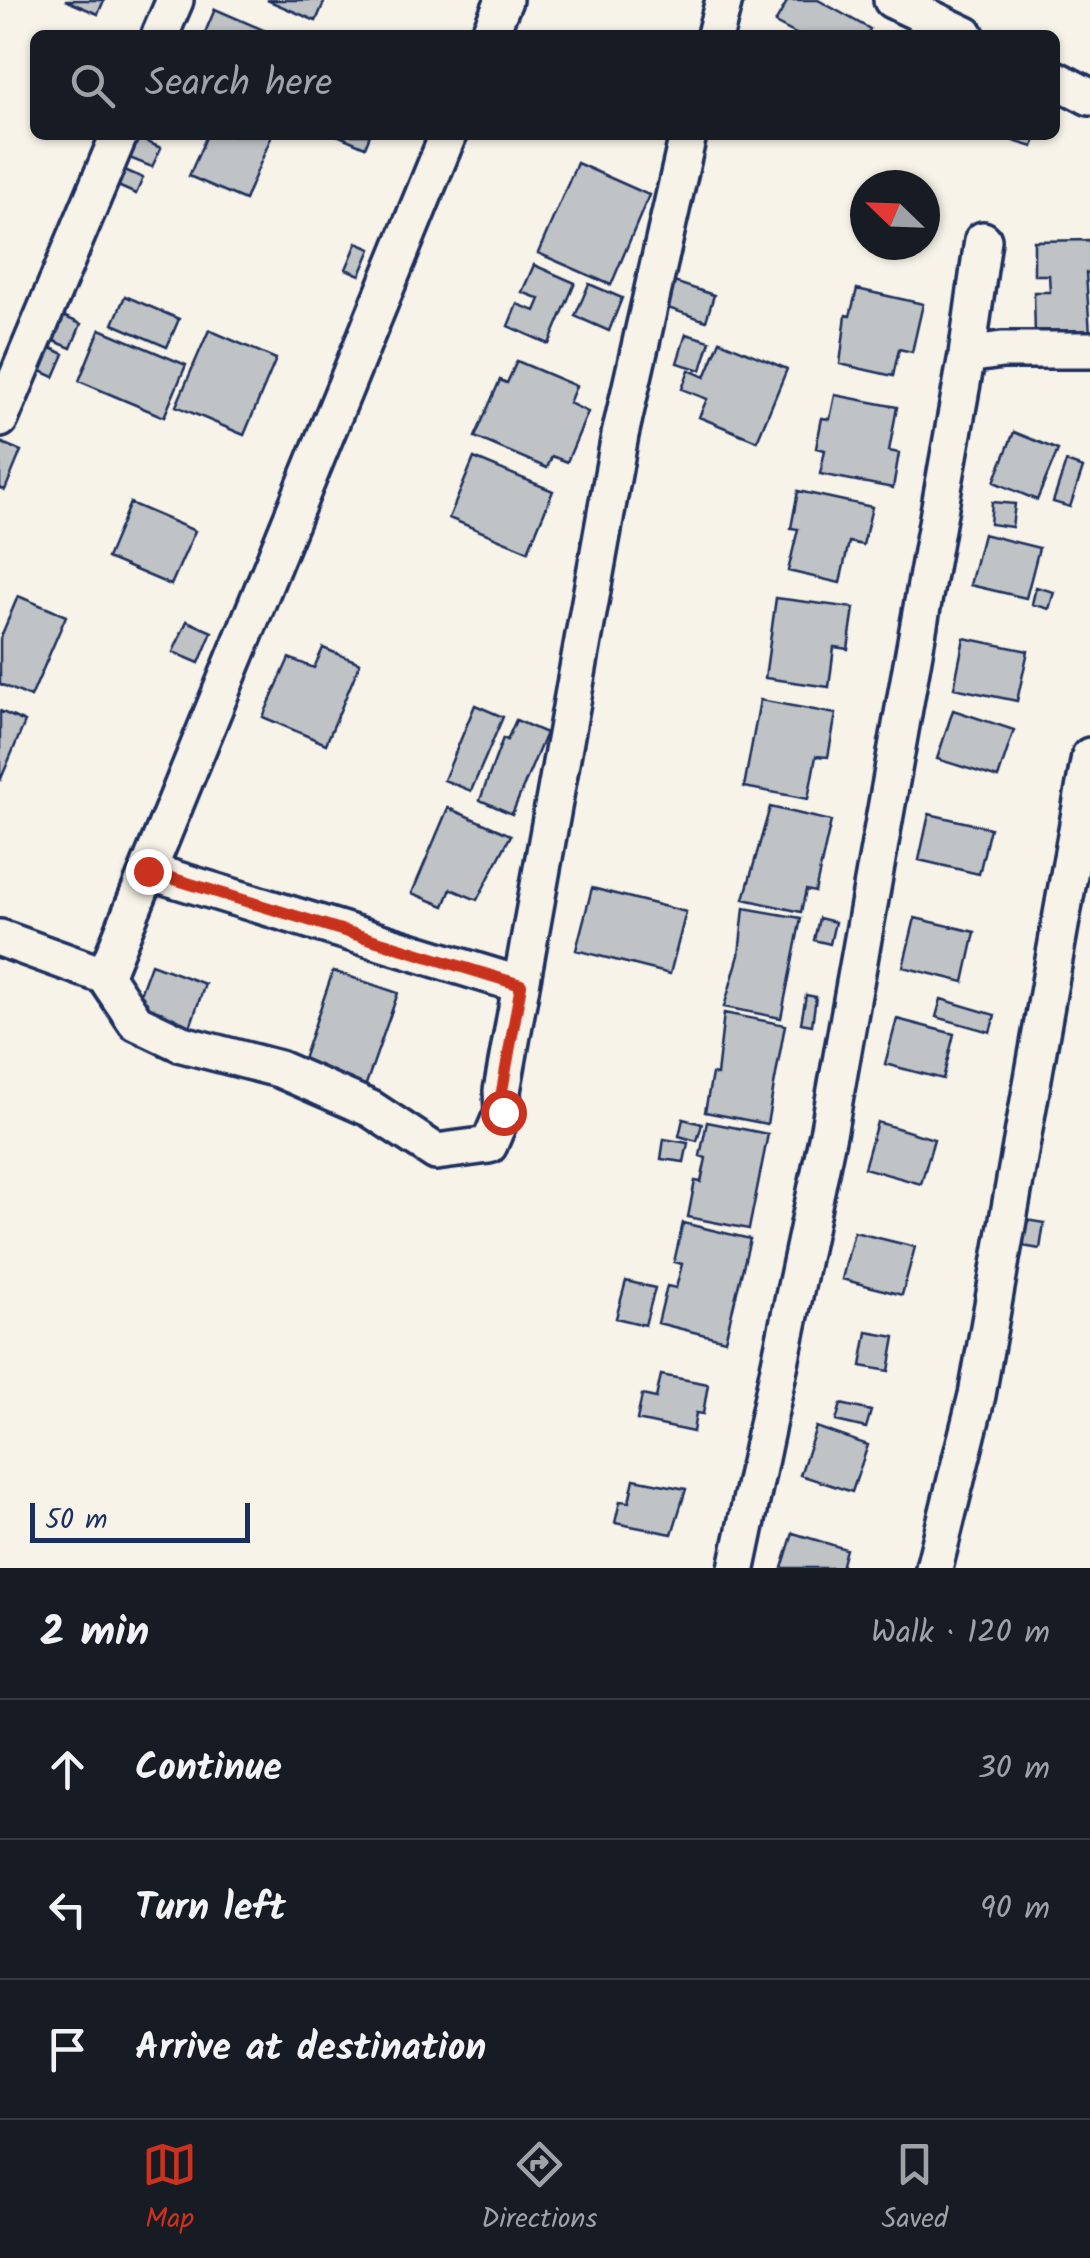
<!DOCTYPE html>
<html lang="en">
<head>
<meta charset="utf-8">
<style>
  :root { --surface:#171b24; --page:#242831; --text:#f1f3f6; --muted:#9ea1a6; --line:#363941; --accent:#c8321e }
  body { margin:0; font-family:Kalam,sans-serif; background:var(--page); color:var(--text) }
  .compass { position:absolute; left:850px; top:170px; width:90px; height:90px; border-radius:50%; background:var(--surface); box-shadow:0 2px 8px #0004; rotate:293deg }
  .scale { position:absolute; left:30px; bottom:25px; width:220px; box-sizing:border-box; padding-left:10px; border:5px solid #1b2f5e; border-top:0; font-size:28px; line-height:35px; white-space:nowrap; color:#1b2f5e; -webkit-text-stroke:8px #f7f3e8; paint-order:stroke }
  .stop { position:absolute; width:30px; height:30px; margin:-22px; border:8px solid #c8321e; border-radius:50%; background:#fff }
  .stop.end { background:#c8321e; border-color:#fff; box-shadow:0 2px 10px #0008 }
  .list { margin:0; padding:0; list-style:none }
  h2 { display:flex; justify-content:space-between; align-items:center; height:130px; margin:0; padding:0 40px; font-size:42px }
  h2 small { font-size:32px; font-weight:400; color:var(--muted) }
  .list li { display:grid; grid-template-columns:65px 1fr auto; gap:30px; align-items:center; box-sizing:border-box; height:140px; padding:0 40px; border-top:2px solid var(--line) }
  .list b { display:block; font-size:38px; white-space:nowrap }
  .list em { font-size:32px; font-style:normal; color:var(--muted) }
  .icon { flex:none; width:55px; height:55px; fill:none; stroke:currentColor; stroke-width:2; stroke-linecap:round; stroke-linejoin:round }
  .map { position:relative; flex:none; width:1090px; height:1568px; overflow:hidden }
  .search { position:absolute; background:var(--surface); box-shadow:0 2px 8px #0004; left:30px; right:30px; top:30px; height:110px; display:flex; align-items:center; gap:25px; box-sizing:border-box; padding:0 35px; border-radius:15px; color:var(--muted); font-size:38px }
  .sheet { height:550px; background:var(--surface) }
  nav { display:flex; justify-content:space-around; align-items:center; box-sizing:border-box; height:140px; border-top:2px solid var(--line); background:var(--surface); font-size:28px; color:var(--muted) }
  nav a { display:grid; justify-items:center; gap:5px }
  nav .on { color:var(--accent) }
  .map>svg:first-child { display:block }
</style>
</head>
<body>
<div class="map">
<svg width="1090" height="1568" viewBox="0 0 1090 1568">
  <rect width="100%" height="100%" fill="#f7f3e8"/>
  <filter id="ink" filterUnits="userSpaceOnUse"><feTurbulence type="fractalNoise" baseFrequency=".01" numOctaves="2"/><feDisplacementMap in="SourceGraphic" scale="20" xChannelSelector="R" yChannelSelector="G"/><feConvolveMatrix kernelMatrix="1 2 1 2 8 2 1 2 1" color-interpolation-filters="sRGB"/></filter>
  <g filter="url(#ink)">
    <!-- building -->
    <path fill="#c0c3c5" stroke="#1b2f5e" stroke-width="2.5" d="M 65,0 L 104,0 L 98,14 Z
      M 267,0 L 325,0 L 316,21 Z
      M 788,0 L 818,0 L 870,29 L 867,35 L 798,35 L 775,23 Z
      M 215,9 L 275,35 L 204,35 Z
      M 207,135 L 272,135 L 245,200 L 189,176 Z
      M 337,135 L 370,135 L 365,147 Z
      M 1015,135 L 1037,135 L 1033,147 L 1013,141 Z
      M 136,137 L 161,148 L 152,167 L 127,157 Z
      M 577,163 L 649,195 L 611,285 L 538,253 Z
      M 118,167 L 143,178 L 136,194 L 111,183 Z
      M 1090,240 L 1090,273 L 1086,273 L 1090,334 L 1035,335 L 1034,292 L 1050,292 L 1049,275 L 1034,275 L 1034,241 Z
      M 357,243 L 371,249 L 360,275 L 346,269 Z
      M 534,265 L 575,283 L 549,344 L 508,326 L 517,304 L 535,311 L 540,299 L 522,292 Z
      M 674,282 L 714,295 L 706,321 L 665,307 Z
      M 589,284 L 622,298 L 609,331 L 575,316 Z
      M 857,289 L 923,304 L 912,352 L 899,349 L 893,376 L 840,364 L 846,315 L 850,316 Z
      M 125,296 L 179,319 L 167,347 L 113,324 Z
      M 63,316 L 81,324 L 71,348 L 52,340 Z
      M 100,329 L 186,365 L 164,417 L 79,381 Z
      M 209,330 L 276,359 L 244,435 L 176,406 Z
      M 686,334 L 710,341 L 701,370 L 677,363 Z
      M 720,341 L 787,369 L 757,441 L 699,417 L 707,399 L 682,389 L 689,370 L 705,377 Z
      M 40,343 L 64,354 L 54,377 L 30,366 Z
      M 517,361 L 576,386 L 569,403 L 588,412 L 567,462 L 552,456 L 547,468 L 475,437 L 500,380 L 507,383 Z
      M 835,395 L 897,407 L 889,451 L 899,453 L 893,488 L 820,474 L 825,450 L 816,448 L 822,418 L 830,419 Z
      M 1014,432 L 1058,450 L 1037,500 L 994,482 Z
      M 0,442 L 21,451 L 5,490 L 0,488 Z
      M 474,458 L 553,491 L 528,551 L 449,518 Z
      M 1066,462 L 1083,468 L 1070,507 L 1053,502 Z
      M 798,491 L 872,507 L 863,545 L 849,542 L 840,583 L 788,571 L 798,529 L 791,528 Z
      M 992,502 L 1015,504 L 1012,527 L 990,524 Z
      M 130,503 L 195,531 L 171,585 L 107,558 Z
      M 983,534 L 1039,548 L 1026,598 L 970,585 Z
      M 1036,587 L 1054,592 L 1049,609 L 1032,604 Z
      M 18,596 L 66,616 L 31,697 L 0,684 L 0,639 Z
      M 776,598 L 854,608 L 848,649 L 834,647 L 829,687 L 765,678 Z
      M 187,621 L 212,632 L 199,663 L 173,652 Z
      M 964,638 L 1028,651 L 1017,701 L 954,688 Z
      M 323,648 L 360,663 L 326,744 L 263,717 L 289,658 L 314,668 Z
      M 760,700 L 836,714 L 828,757 L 816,756 L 808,799 L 744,787 Z
      M 475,705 L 503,717 L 471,791 L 444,780 Z
      M 953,710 L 1014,730 L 998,778 L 937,759 Z
      M 0,711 L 25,722 L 0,781 Z
      M 516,720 L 546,733 L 512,814 L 480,800 L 503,738 L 507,740 Z
      M 770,807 L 831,821 L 815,892 L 806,890 L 801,912 L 744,899 Z
      M 448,808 L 511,835 L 477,900 L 451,889 L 444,906 L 412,893 Z
      M 929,814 L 990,828 L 979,874 L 919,860 Z
      M 592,888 L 686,912 L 670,974 L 576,950 Z
      M 744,908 L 801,918 L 781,1018 L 724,1007 L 739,955 Z
      M 819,918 L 835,922 L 830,944 L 814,940 Z
      M 915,918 L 975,932 L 964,982 L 903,967 Z
      M 151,964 L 205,984 L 190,1027 L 135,1008 Z
      M 333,971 L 398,993 L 363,1093 L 299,1071 Z
      M 806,995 L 816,997 L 812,1025 L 801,1023 Z
      M 941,999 L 995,1015 L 990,1032 L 936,1017 Z
      M 724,1013 L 785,1025 L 767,1124 L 705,1112 L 712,1074 L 717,1075 Z
      M 897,1019 L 954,1034 L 943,1079 L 885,1064 Z
      M 683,1119 L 702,1124 L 697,1141 L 679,1136 Z
      M 707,1122 L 768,1134 L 749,1229 L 688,1217 L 695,1181 L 701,1182 L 706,1158 L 700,1156 Z
      M 877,1122 L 934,1139 L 921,1184 L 864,1168 Z
      M 664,1139 L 688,1143 L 684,1162 L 661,1159 Z
      M 1015,1218 L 1044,1223 L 1040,1249 L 1011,1244 Z
      M 683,1223 L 750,1239 L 725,1340 L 658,1323 L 667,1286 L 676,1288 L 682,1264 L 674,1262 Z
      M 854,1232 L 915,1247 L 902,1295 L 842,1279 Z
      M 626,1281 L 655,1288 L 645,1325 L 616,1318 Z
      M 867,1332 L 895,1337 L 889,1371 L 861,1366 Z
      M 661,1375 L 708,1384 L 703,1414 L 696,1413 L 693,1432 L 637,1420 L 642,1395 L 656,1398 Z
      M 841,1404 L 871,1411 L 866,1428 L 836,1421 Z
      M 816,1427 L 868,1445 L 852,1492 L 800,1475 Z
      M 634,1479 L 686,1489 L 672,1534 L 615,1523 L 620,1501 L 629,1502 Z
      M 793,1533 L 846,1549 L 841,1568 L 782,1568 Z"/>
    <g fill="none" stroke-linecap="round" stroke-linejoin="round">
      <defs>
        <path id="street" d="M 892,0 L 966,35
          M 160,35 L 175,0
          M 489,35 L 504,0
          M 715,35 L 724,0
          M 1055,79 L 1090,97
          M 967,355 L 1002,350 L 1090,350
          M 0,419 L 119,135
          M 148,871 L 521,985
          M 0,938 L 105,976 L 136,1022 L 182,1044 L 279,1069 L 371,1109 L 436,1152 L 489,1145 L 503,1112 L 502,1091 L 620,435 L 688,135
          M 105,976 L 448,135
          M 737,1568 L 829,1129 L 967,355 L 983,240
          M 934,1568 L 977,1395 L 1090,756"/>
      </defs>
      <!-- street casing -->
      <use href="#street" stroke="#1b2f5e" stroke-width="42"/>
      <!-- street -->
      <use href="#street" stroke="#f7f3e8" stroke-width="35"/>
    </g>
  </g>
  <g fill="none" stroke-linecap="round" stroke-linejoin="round" filter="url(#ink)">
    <!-- route -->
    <path stroke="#c8321e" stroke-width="12" d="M 148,871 L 521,985 L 502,1091 L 503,1112"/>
  </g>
</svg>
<svg class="compass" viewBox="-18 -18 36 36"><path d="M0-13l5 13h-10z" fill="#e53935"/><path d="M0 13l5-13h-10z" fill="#9ea1a6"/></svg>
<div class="scale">50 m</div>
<div class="stop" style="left:503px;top:1112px"></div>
<div class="stop end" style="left:148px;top:871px"></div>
<div class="search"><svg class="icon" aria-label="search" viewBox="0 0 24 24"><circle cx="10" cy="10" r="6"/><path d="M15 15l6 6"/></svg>Search here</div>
</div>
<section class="sheet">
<h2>2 min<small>Walk · 120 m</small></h2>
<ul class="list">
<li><svg class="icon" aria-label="ahead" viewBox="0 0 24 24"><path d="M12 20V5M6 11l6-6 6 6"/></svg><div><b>Continue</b></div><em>30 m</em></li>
<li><svg class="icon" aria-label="left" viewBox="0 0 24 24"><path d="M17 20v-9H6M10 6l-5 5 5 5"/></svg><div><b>Turn left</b></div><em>90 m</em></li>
<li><svg class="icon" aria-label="arrive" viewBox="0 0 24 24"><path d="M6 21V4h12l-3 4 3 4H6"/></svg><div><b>Arrive at destination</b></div></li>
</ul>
</section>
<nav>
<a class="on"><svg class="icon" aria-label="map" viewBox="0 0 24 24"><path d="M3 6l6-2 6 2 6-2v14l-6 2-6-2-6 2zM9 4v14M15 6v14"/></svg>Map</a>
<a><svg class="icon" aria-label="directions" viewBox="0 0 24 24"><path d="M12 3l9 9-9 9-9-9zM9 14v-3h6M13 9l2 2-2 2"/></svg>Directions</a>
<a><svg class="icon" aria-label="saved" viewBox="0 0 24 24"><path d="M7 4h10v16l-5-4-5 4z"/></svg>Saved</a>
</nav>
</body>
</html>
